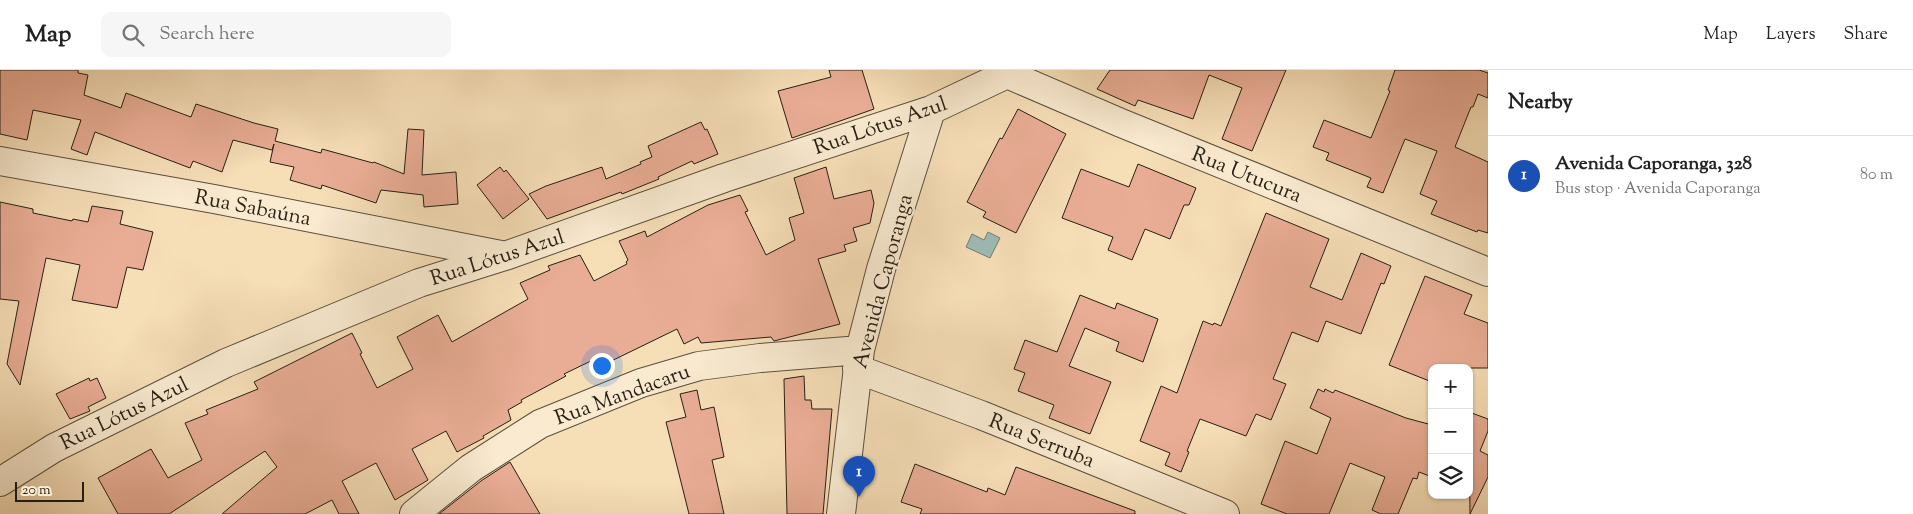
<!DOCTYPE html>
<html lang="en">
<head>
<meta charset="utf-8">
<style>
  :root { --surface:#fff; --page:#f6f6f6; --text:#222; --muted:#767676; --line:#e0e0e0; --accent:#1a73e8 }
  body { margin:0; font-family:"Sorts Mill Goudy",serif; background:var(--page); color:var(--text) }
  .controls { position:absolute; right:15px; bottom:15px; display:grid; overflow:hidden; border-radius:10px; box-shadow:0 1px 4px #0004 }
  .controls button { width:45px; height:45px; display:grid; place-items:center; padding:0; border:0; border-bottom:1px solid var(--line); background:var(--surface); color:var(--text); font:25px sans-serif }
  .scale { position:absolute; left:15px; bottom:12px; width:69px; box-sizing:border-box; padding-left:5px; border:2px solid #271f15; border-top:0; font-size:14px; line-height:18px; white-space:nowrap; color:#271f15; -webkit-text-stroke:4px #f9ead0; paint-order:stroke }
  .you { position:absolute; left:601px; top:295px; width:18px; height:18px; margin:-12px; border:4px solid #fff; border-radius:50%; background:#1a73e8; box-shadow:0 0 0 8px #1a73e833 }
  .badge { display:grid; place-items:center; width:32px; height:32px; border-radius:50%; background:var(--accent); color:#fff; font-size:16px; font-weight:700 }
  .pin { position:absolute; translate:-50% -41px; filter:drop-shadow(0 1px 2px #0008) }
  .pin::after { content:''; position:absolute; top:26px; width:18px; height:15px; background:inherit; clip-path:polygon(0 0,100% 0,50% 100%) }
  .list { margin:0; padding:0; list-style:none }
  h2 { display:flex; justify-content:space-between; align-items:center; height:65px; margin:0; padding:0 20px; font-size:21px }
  h2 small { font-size:16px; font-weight:400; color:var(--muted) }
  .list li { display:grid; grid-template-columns:32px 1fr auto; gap:15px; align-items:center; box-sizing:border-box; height:80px; padding:0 20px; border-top:1px solid var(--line) }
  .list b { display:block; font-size:19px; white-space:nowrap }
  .list p { margin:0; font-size:16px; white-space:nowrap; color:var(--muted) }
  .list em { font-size:16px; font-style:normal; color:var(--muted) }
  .icon { flex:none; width:28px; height:28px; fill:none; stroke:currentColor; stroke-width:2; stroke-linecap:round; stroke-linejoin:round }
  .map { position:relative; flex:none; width:1488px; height:444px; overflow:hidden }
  header { display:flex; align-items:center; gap:30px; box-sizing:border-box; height:70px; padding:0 25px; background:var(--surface); border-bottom:1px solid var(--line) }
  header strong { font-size:24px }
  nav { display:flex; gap:28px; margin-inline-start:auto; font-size:18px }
  .search { width:350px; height:45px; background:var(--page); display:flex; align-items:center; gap:12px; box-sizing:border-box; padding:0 18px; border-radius:10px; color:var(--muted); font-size:19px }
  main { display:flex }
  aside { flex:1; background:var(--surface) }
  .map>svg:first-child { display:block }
</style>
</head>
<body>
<header>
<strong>Map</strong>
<div class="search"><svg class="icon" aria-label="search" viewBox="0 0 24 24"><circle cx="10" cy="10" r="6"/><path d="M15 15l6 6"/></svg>Search here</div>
<nav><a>Map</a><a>Layers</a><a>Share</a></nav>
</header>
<main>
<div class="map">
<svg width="1488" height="444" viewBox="0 0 1488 444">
  <rect width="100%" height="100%" fill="#f6deb7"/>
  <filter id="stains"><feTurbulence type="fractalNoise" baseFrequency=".004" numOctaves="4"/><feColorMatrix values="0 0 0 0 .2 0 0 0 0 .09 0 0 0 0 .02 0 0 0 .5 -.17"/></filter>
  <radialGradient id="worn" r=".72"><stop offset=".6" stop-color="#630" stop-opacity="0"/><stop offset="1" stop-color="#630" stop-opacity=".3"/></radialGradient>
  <!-- water -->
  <path fill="#9ebbb5" stroke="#6e7d75" d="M 988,162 L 1000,168 L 990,188 L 966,177 L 972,164 L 984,170 Z"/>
  <!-- building -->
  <path fill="#e9ad95" stroke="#271f15" d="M 0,0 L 78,0 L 78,3 L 88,5 L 84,25 L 121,38 L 126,23 L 191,47 L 196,34 L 254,53 L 278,59 L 275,71 L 321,83 L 322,79 L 373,93 L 374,92 L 404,104 L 408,59 L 424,60 L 422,105 L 456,102 L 458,134 L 424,137 L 423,125 L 381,120 L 376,133 L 322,115 L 321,119 L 290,110 L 294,97 L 270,92 L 274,74 L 272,80 L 233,70 L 222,102 L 193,91 L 190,98 L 95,62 L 87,85 L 71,79 L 81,50 L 33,40 L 27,70 L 0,64 Z
    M 829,0 L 862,0 L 874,39 L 792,68 L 778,21 L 831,7 Z
    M 1110,0 L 1286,0 L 1252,81 L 1222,69 L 1242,18 L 1209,5 L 1193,49 L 1138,30 L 1135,36 L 1097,19 Z
    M 1395,0 L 1479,0 L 1488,3 L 1488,28 L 1478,24 L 1473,37 L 1471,37 L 1455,77 L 1488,92 L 1488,163 L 1478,160 L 1477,162 L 1431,144 L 1437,131 L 1420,124 L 1437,81 L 1405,69 L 1383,123 L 1367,117 L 1371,108 L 1326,90 L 1329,83 L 1313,77 L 1324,50 L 1371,68 L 1390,21 L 1388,20 Z
    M 1018,39 L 1066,64 L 1016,163 L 983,147 L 986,142 L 967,132 L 1000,68 L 1002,69 Z
    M 701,52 L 705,60 L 707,59 L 718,84 L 694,94 L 692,91 L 658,107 L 659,109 L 622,124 L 621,122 L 547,149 L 529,124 L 546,116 L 602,97 L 606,109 L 641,94 L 640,92 L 652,87 L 648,76 Z
    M 1138,94 L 1196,118 L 1189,135 L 1184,135 L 1170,169 L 1145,159 L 1132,190 L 1108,180 L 1113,167 L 1062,148 L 1081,99 L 1129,117 Z
    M 500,97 L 504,102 L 506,100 L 529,129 L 503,149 L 477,115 Z
    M 826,97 L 834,129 L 871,120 L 874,133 L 870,153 L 853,158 L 857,171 L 844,175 L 846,181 L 818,189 L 840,254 L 774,271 L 771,267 L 701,273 L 698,267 L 684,274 L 677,259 L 599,297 L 595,289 L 564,304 L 566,306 L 521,330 L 522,332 L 508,340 L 511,350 L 483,366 L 484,368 L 457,382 L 446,361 L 412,379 L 428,410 L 395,430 L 376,393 L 342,411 L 359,444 L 339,444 L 332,430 L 305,444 L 222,444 L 277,397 L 265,381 L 169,444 L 118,444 L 98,408 L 151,379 L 168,408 L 202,390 L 185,353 L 208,344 L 206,340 L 258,319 L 254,312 L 352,263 L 362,283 L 360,284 L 377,318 L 413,299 L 397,267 L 438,245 L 452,272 L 528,229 L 520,213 L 550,200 L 548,196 L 580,185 L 594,211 L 627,194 L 626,192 L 628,190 L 619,171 L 645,161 L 647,167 L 708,135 L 740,125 L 748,141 L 745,142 L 766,185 L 795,170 L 789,148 L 804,143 L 794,108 Z
    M 0,132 L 33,139 L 33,143 L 72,151 L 73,149 L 88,152 L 92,136 L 123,141 L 120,154 L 153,162 L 143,200 L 127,197 L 117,238 L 72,230 L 80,195 L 46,188 L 20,315 L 7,294 L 19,231 L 0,229 Z
    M 1266,143 L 1329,169 L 1310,217 L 1342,230 L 1361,183 L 1391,196 L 1384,214 L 1381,213 L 1361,264 L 1326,251 L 1318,272 L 1292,262 L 1273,309 L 1286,314 L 1271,350 L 1256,344 L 1246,366 L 1200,349 L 1187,381 L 1189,382 L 1181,402 L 1165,395 L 1170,383 L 1140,371 L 1161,316 L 1177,323 L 1203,251 L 1213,255 L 1214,253 L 1221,256 Z
    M 1425,206 L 1472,225 L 1464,244 L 1488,253 L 1488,298 L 1432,298 L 1432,312 L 1389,295 Z
    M 1080,225 L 1115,239 L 1117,233 L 1158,249 L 1143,292 L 1116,281 L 1119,272 L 1085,258 L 1069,296 L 1111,312 L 1090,364 L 1049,348 L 1054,335 L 1018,321 L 1025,303 L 1014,299 L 1025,270 L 1057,282 Z
    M 804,306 L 805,330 L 811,330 L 812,339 L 832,339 L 823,444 L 787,444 L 784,309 Z
    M 89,308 L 90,311 L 97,308 L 106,328 L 88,337 L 90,341 L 70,349 L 56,324 Z
    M 1318,319 L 1324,322 L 1325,319 L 1333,323 L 1335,320 L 1406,348 L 1432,355 L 1432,407 L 1419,402 L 1417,409 L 1413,408 L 1398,444 L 1381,444 L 1372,440 L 1385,407 L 1350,393 L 1329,444 L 1287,444 L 1261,434 L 1285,371 L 1317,384 L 1331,348 L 1310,338 Z
    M 697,320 L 701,340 L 714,337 L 724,387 L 712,390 L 724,444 L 689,444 L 666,352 L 686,347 L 680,324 Z
    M 1469,342 L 1488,349 L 1488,361 L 1480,381 L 1488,385 L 1488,407 L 1470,444 Z
    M 510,392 L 540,444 L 439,444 L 481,411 Z
    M 915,394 L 987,422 L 988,418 L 1005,425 L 1016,397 L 1135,441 L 1135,444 L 920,444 L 922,439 L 901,432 Z"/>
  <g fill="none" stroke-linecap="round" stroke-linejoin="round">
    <defs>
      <path id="minor" d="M 1007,4 L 1121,53 L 1488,202
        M 0,91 L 214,129 L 501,185
        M 857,299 L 981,345 L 1225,444
        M 0,412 L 54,378 L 226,293 L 419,213 L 505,186 L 724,108 L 931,40 L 1007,4 L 1010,0
        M 414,444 L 471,398 L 540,354 L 641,313 L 699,296 L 760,288 L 860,280
        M 841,444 L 860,280 L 881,199 L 931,40"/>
    </defs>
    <!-- minor casing -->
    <use href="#minor" stroke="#5b4f3e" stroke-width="30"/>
    <!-- minor -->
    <use href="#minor" stroke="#f9ead0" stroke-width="28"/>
  </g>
  <g text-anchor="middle" stroke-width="5" stroke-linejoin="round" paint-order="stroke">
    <!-- street labels -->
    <g font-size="21" fill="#271f15" stroke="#f9ead0">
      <text transform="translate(880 55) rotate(-19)" y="7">Rua Lótus Azul</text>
      <text transform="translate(1247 104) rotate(22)" y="7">Rua Utucura</text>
      <text transform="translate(253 137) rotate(11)" y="7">Rua Sabaúna</text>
      <text transform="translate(497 187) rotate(-18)" y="7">Rua Lótus Azul</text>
      <text transform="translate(882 211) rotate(-75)" y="7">Avenida Caporanga</text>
      <text transform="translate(622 324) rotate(-20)" y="7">Rua Mandacaru</text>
      <text transform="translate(124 343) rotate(-26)" y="7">Rua Lótus Azul</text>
      <text transform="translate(1042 370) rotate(22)" y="7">Rua Serruba</text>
    </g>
  </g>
  <rect width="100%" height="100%" filter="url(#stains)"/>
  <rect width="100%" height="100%" fill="url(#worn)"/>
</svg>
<div class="controls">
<button>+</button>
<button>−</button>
<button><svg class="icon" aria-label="layers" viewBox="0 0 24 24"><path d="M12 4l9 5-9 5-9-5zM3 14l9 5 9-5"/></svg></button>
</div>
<div class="scale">20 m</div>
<div class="you"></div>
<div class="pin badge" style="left:859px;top:427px;background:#1a4fb4">1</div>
</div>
<aside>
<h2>Nearby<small></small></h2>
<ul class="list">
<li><span class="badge" style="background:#1a4fb4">1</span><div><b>Avenida Caporanga, 328</b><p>Bus stop · Avenida Caporanga</p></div><em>80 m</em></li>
</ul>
</aside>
</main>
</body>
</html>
